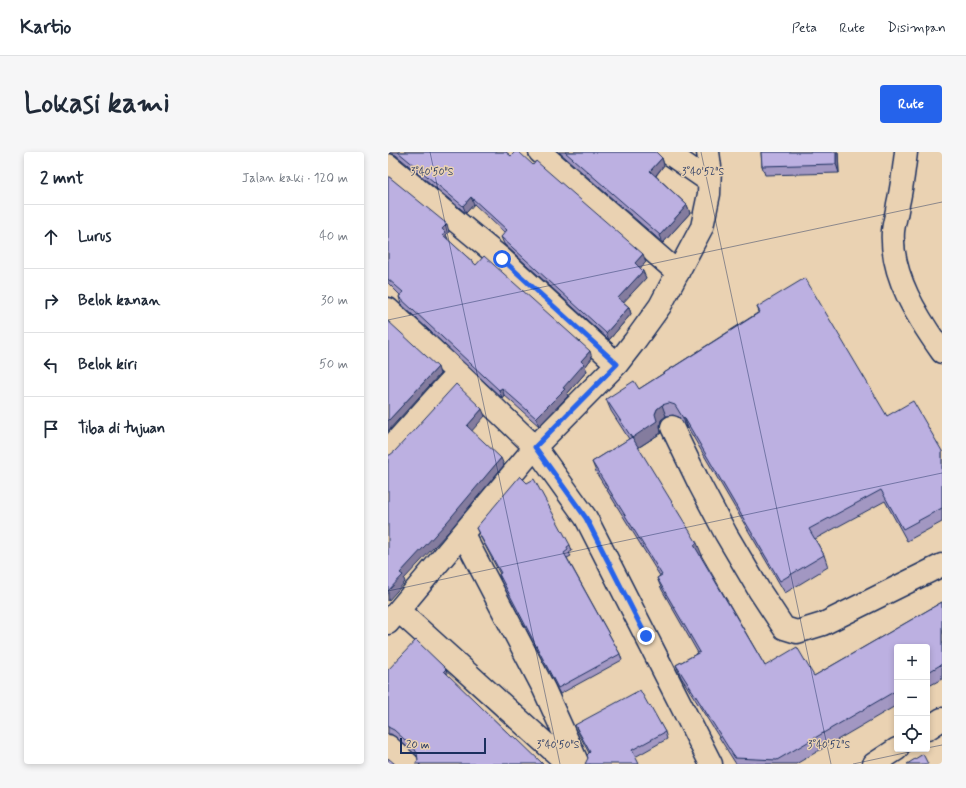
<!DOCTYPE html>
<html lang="id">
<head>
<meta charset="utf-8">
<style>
  :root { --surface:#fff; --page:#f6f6f7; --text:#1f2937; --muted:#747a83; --line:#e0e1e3; --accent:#2563eb }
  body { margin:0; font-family:Mynerve,sans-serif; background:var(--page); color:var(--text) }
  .controls { position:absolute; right:12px; bottom:12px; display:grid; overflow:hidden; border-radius:4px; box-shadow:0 2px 6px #0003 }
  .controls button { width:36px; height:36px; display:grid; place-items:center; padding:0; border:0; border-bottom:1px solid var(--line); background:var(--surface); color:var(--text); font:20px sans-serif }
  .scale { position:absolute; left:12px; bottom:10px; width:86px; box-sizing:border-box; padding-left:4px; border:2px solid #1b2f5e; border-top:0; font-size:11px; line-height:14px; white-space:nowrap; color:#1b2f5e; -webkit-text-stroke:3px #ead2b2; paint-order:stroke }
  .stop { position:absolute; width:12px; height:12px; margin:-9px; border:3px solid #2563eb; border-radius:50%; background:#fff }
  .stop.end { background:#2563eb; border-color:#fff; box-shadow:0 1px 4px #0008 }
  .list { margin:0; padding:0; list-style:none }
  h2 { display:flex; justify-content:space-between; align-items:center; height:52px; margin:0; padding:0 16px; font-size:17px }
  h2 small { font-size:13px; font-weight:400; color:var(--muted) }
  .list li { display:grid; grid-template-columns:26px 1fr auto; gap:12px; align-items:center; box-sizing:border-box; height:64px; padding:0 16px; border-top:1px solid var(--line) }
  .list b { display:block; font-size:15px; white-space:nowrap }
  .list em { font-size:13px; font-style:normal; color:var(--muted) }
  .icon { flex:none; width:22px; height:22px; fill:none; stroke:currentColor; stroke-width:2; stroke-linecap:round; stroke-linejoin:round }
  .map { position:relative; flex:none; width:554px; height:612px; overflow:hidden; border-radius:4px }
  header { display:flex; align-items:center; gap:24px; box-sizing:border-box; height:56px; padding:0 20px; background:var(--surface); border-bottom:1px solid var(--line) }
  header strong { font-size:19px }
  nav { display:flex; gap:22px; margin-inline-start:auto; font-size:14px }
  .intro { display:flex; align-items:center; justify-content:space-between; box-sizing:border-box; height:96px; padding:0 24px }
  h1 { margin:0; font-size:28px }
  .button { padding:10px 18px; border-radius:4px; background:var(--accent); color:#fff; font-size:14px; font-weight:700 }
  main { display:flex; gap:24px; padding:0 24px }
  aside { flex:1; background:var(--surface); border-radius:4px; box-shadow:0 2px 6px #0003 }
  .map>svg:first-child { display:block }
</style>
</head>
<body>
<header>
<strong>Kartio</strong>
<nav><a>Peta</a><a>Rute</a><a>Disimpan</a></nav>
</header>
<div class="intro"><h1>Lokasi kami</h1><a class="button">Rute</a></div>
<main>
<aside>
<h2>2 mnt<small>Jalan kaki · 120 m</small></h2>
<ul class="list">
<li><svg class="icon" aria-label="ahead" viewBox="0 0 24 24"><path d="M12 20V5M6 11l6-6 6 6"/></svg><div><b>Lurus</b></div><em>40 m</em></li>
<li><svg class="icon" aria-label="right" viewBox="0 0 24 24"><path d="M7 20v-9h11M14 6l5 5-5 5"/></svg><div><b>Belok kanan</b></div><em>30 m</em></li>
<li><svg class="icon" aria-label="left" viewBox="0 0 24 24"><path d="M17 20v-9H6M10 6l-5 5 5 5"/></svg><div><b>Belok kiri</b></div><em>50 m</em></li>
<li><svg class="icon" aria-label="arrive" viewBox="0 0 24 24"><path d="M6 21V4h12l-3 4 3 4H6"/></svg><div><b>Tiba di tujuan</b></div></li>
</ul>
</aside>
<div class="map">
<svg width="554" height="612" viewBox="0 0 554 612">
  <rect width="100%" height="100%" fill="#ead2b2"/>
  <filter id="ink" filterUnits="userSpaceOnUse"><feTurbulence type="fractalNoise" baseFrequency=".025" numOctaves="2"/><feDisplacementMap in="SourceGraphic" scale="8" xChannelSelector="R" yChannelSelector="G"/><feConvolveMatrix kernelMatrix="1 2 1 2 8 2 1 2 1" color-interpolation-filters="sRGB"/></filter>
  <g filter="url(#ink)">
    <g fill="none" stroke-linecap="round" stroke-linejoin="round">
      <defs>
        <path id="minor" d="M 152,0 L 290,121
          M 279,0 L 321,29
          M 518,0 C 516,17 514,35 510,52 C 509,61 506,70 505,79 C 502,123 530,166 554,200
          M 0,13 L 114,107 L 229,212
          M 0,157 L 70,221 L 147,295 L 198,366 L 323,612
          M 284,275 L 312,333 L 338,382 L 371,438 L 396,476 L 409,480 L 435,472 L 554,413
          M 0,298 L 70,221
          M 75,382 L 156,537 L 190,612
          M 11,459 L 180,612
          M 0,471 L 147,295 L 229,212 L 246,190 L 272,154 L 314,75 L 321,42 L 322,15 L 320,0
          M 539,577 L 554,567
          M 0,594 L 20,612
          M 486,612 L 509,597"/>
      </defs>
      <!-- minor casing -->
      <use href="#minor" stroke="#1b2f5e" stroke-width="25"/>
      <!-- minor -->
      <use href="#minor" stroke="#ead2b2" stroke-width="22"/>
    </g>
    <!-- wall -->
    <path fill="#a297c2" stroke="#1b2f5e" d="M 0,0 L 118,0 L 123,4 L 145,13 L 258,110 L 252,116 L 258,126 L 235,150 L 241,155 L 243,162 L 221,188 L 116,92 L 113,85 L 117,81 L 86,52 L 78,61 L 8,3 L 2,1 L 0,1 Z
      M 171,0 L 268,0 L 274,6 L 276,13 L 268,24 L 299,53 L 302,61 L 275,91 Z
      M 373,0 L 450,0 L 451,21 L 377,23 L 374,14 Z
      M 0,24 L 61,80 L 58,83 L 60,87 L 60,88 L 88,113 L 204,206 L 197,215 L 199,219 L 179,242 L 180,244 L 151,274 L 116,243 L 114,246 L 13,152 L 11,145 L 12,143 L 0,131 Z
      M 369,155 L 499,264 L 554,299 L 554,370 L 519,389 L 497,349 L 427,387 L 436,403 L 440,415 L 397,441 L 300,276 L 299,277 L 291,265 L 285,263 L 278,264 L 273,268 L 272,274 L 273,281 L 250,296 L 314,403 L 313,403 L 377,514 L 426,524 L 554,450 L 554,527 L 539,535 L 539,495 L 509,495 L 509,553 L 408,612 L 348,612 L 293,525 L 288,513 L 310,501 L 274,438 L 269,426 L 272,424 L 209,322 L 204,310 L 241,287 L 223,259 L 218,247 L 251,237 L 371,160 Z
      M 88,376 L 182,393 L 184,399 L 181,401 L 183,404 L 179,406 L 232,502 L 234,508 L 172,542 L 113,429 L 111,422 L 112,422 L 91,382 Z
      M 0,518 L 60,524 L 124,585 L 30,608 L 29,604 L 28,603 L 8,585 L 3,582 L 0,582 Z
      M 261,554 L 277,580 L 279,587 L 247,605 L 200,606 L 201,601 L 190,580 L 187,573 Z"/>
    <!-- shaded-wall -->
    <path fill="#847b9e" stroke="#1b2f5e" d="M 448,0 L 450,0 L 451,21 L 448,12 Z
      M 274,6 L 276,13 L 265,27 L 262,19 Z
      M 83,45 L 86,52 L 78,61 L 75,54 Z
      M 299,53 L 302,61 L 275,91 L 272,83 Z
      M 59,72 L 61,80 L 58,83 L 60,87 L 57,90 L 55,83 L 54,77 Z
      M 255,102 L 258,110 L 250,119 L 247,111 Z
      M 255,119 L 258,126 L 233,153 L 230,146 Z
      M 241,155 L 243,162 L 221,188 L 218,181 Z
      M 202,199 L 204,206 L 197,215 L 199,219 L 179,242 L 180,244 L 151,274 L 148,266 L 175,236 L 193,209 Z
      M 50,215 L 52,222 L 0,279 L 0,269 Z
      M 114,236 L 116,243 L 114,246 L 111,238 Z
      M 274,253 L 278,264 L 273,268 L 272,274 L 273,281 L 248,297 L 244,286 L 267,262 L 269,257 Z
      M 94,257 L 97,264 L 82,281 L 79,274 Z
      M 296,265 L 300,276 L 299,277 L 295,266 Z
      M 113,306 L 116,313 L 62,378 L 16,427 L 17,430 L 0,449 L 0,439 L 12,421 Z
      M 309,391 L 314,403 L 311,405 L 306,393 Z
      M 58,517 L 60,524 L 56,519 Z"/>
    <!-- building -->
    <path fill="#bcb0e1" stroke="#1b2f5e" d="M 10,0 L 118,0 L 123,4 L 127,0 L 131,0 L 145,13 L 148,9 L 255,102 L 247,111 L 255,119 L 230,146 L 241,155 L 218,181 L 113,85 L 119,78 L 83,45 L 75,54 Z
      M 177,0 L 268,0 L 274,6 L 262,19 L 299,53 L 272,83 Z
      M 373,0 L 448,0 L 448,12 L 374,14 Z
      M 0,24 L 59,72 L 54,77 L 57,80 L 55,83 L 88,113 L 96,104 L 202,199 L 193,209 L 196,212 L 175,236 L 177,237 L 148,266 L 114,236 L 111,238 L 11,145 L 15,140 L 0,127 Z
      M 417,126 L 499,264 L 525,249 L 554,299 L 554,356 L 515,377 L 493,338 L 421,377 L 436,403 L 392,429 L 296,265 L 295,266 L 287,253 L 281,251 L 274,253 L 269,257 L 267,262 L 269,269 L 244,286 L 218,247 L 246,229 L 251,237 L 372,160 L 369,155 Z
      M 0,169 L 50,215 L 0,269 Z
      M 68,232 L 94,257 L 79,274 L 113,306 L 59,370 L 12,421 L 15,423 L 0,439 L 0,303 L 2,303 L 7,299 Z
      M 244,285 L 309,391 L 306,393 L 377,514 L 409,495 L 426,524 L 554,450 L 554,512 L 539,521 L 539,495 L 509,495 L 509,538 L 389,608 L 347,606 L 288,513 L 312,500 L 269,426 L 274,423 L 204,310 Z
      M 132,324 L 139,331 L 146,327 L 182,393 L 179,395 L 180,398 L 176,401 L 232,502 L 170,536 L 111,422 L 113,421 L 88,376 Z
      M 28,488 L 58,517 L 56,519 L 124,585 L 126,584 L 155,612 L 27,612 L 30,608 L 29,601 L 26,596 L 6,578 L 0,575 L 0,518 Z
      M 252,538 L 261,554 L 262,553 L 277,580 L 244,598 L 251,612 L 197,612 L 200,606 L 199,603 L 202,600 L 187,573 Z
      M 535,602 L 540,612 L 519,612 Z
      M 0,606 L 7,612 L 0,612 Z"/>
  </g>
  <g fill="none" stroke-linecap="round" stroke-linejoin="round" filter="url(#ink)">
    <!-- route -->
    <path stroke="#2563eb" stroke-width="5" d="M 114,107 L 229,212 L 147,295 L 198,366 L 258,484"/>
  </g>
  <!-- ticks -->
  <path fill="none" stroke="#1b2f5e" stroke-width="1" stroke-opacity="0.45" d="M 42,0 L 172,612M 313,0 L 443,612M 0,168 L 554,50M 0,439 L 554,321M 539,596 L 554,593M 465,612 L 535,597"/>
  <g font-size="10" text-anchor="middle" fill="#1b2f5e" stroke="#ead2b2" stroke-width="3" stroke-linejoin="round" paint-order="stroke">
    <text x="44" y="23">3°40'50"S</text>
    <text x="315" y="23">3°40'52"S</text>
    <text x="170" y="596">3°40'50"S</text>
    <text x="441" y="596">3°40'52"S</text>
  </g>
</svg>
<div class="controls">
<button>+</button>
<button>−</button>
<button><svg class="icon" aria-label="locate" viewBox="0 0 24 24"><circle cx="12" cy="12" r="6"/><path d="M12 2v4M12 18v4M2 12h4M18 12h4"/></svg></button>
</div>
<div class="scale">20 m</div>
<div class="stop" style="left:114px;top:107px"></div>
<div class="stop end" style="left:258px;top:484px"></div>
</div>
</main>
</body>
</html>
